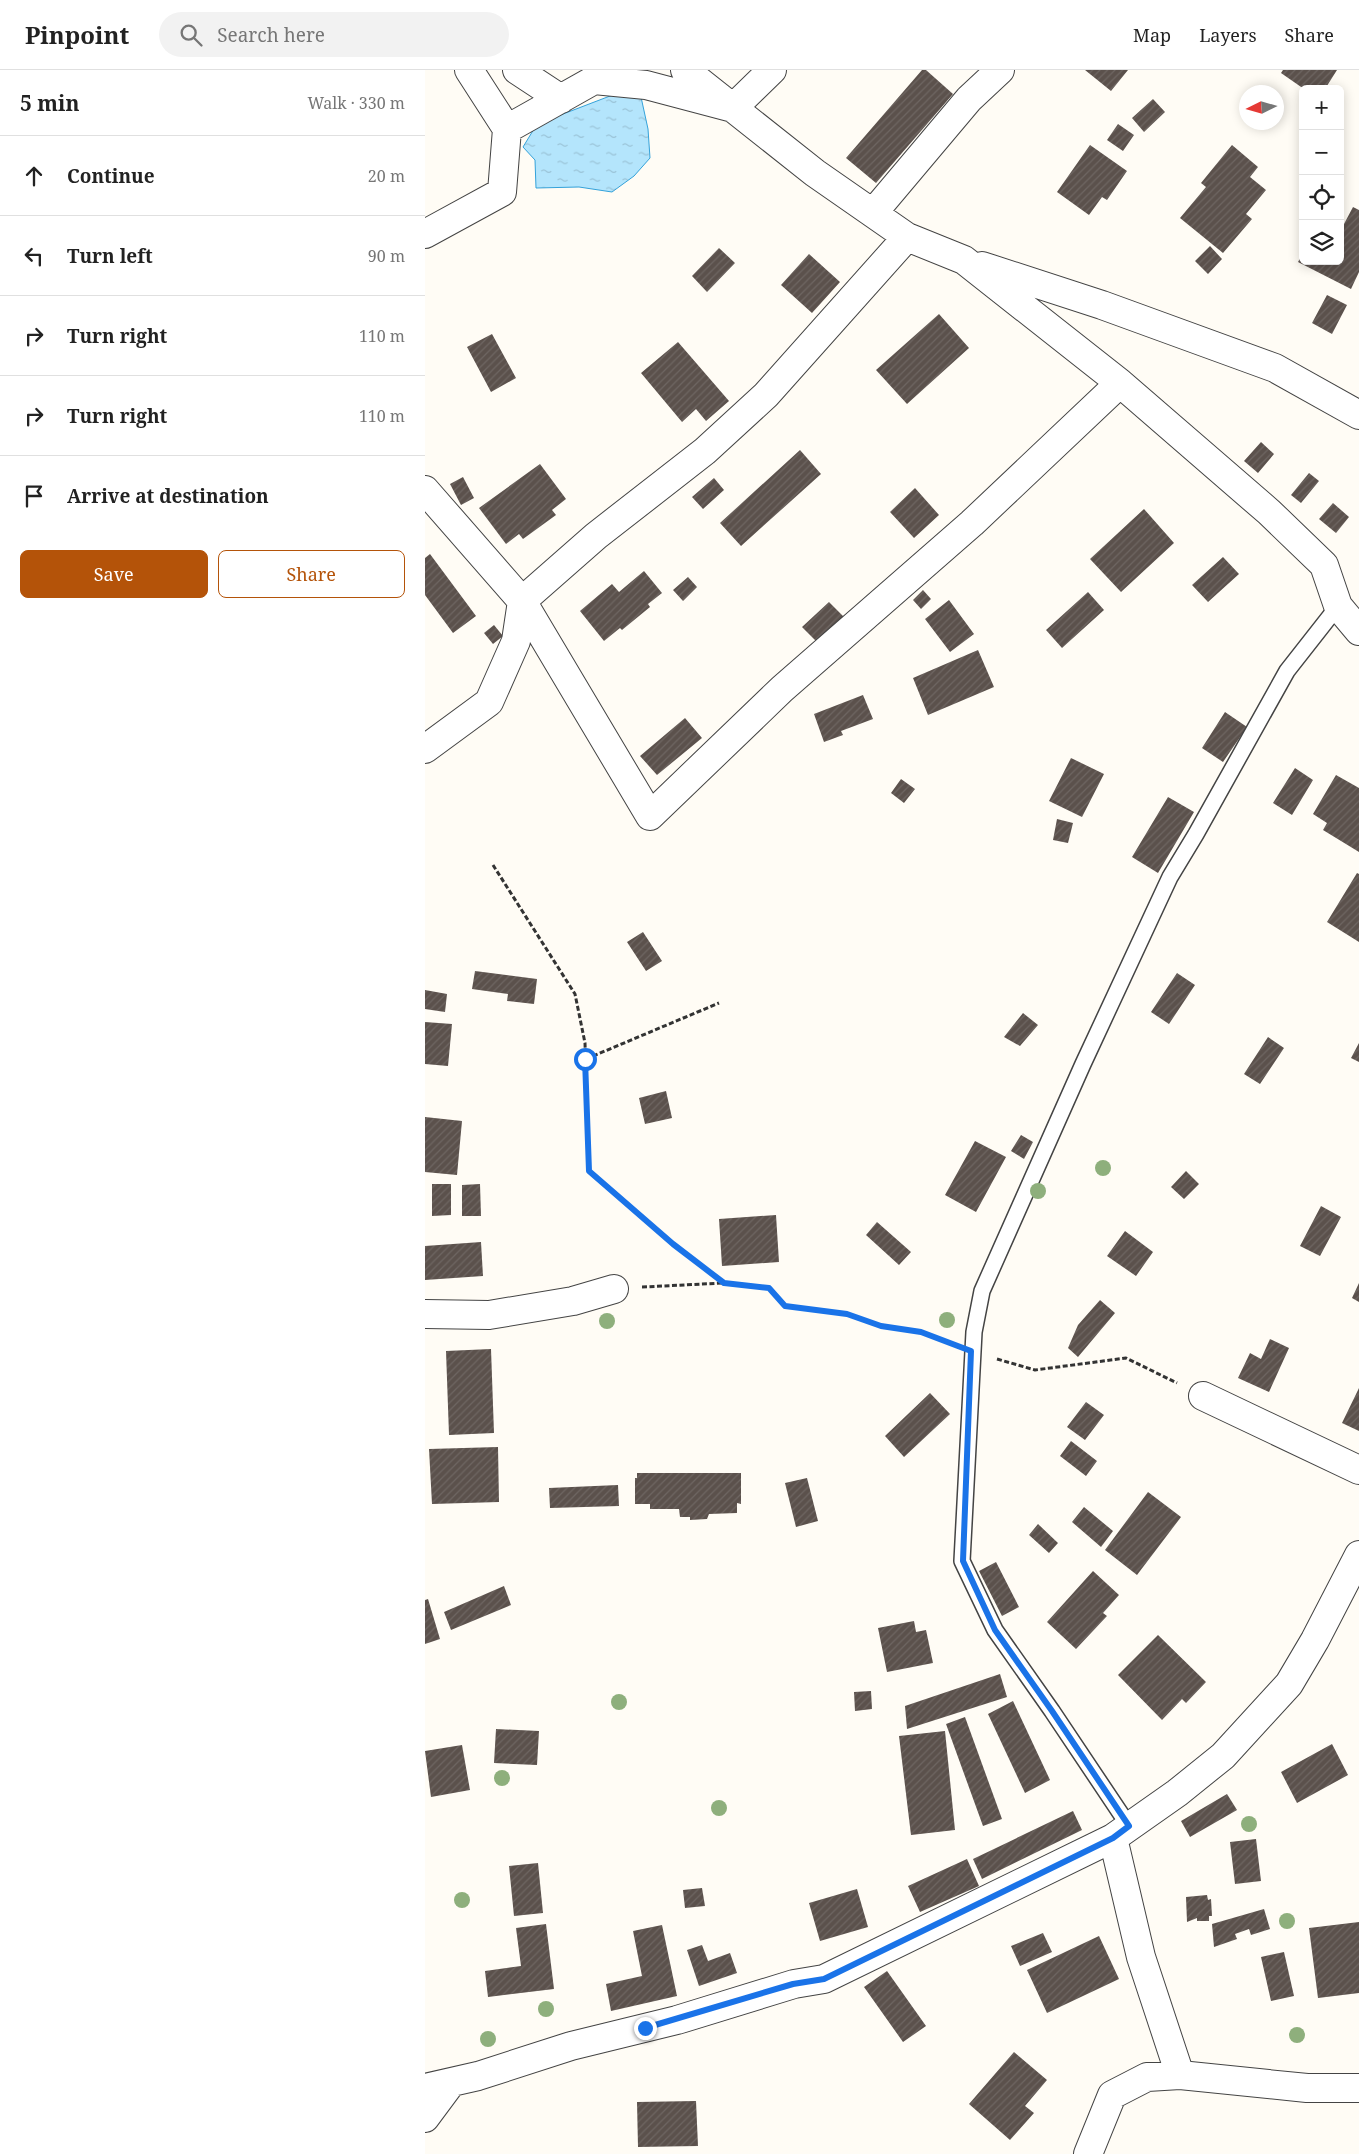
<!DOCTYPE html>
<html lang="en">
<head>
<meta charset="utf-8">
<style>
  :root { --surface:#fff; --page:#f2f2f2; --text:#222; --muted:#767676; --line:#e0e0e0; --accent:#b45309 }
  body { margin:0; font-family:"Noto Serif",serif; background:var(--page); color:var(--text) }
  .controls { position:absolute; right:15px; top:15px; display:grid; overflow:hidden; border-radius:8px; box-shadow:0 2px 12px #0003 }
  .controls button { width:45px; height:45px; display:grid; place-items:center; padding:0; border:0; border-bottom:1px solid var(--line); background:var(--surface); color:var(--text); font:25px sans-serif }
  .compass { position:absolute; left:814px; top:15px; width:45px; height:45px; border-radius:50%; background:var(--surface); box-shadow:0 2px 12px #0003; rotate:265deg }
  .stop { position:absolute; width:15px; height:15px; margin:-11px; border:4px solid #1a73e8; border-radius:50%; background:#fff }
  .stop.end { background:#1a73e8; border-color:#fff; box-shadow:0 1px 5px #0008 }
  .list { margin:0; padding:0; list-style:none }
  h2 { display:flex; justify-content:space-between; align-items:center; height:65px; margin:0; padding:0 20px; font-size:21px }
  h2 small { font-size:16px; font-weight:400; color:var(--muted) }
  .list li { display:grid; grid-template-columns:32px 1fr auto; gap:15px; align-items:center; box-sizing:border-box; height:80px; padding:0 20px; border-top:1px solid var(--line) }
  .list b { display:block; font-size:19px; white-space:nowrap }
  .list em { font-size:16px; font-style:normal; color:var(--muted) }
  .actions { display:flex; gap:10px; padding:15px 20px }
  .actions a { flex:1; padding:11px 0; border:1px solid var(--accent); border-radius:8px; text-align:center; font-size:18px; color:var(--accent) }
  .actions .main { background:var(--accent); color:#fff }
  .icon { flex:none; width:28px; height:28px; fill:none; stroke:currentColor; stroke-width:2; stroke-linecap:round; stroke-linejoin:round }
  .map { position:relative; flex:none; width:934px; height:2084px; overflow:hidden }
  header { display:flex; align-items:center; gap:30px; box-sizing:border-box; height:70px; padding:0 25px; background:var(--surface); border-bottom:1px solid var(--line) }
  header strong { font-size:24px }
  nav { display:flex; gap:28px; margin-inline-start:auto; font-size:18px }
  .search { width:350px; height:45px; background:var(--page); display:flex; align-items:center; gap:12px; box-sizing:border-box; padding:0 18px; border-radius:28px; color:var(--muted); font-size:19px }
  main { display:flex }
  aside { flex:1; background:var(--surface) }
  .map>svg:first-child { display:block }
</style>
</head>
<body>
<header>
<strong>Pinpoint</strong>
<div class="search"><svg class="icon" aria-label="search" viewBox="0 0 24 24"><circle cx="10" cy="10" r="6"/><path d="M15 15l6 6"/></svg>Search here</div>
<nav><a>Map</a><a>Layers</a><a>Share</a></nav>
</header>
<main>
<aside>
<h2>5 min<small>Walk · 330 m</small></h2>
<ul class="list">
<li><svg class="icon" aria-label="ahead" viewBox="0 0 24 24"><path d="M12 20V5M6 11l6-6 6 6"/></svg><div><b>Continue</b></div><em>20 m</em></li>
<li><svg class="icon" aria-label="left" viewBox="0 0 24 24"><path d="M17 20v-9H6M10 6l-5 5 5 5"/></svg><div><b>Turn left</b></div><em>90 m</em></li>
<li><svg class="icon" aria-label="right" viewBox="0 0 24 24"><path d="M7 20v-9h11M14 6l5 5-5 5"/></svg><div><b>Turn right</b></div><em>110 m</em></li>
<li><svg class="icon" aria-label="right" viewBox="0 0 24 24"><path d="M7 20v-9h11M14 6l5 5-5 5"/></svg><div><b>Turn right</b></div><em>110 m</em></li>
<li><svg class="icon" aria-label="arrive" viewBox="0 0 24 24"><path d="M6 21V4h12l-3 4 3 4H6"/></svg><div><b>Arrive at destination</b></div></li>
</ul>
<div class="actions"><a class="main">Save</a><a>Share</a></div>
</aside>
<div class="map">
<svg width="934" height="2084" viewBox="0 0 934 2084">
  <defs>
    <pattern id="water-ripples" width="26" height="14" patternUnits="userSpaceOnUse" patternTransform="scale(1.25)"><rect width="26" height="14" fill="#b4e5fc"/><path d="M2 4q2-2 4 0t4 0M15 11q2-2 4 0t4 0" fill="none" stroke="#9ac3d7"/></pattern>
    <pattern id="building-hatch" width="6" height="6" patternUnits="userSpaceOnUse" patternTransform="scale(1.25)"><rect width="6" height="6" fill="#5b514c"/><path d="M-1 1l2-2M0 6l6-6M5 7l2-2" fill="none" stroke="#6e6662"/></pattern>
  </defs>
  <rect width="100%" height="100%" fill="#fffcf5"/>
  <!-- water -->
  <path fill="url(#water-ripples)" stroke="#34a2da" d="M 198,21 L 216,27 L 223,59 L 225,88 L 209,106 L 187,122 L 154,117 L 111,118 L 110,90 L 98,77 L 112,54 Z"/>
  <!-- building -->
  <path fill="url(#building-hatch)" d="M 497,0 L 501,0 L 528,24 L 451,113 L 421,88 Z
    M 660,0 L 703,0 L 686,21 Z
    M 858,0 L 912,0 L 900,19 L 879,19 L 856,3 Z
    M 728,29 L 740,42 L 719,62 L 707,48 Z
    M 693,54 L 709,65 L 698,81 L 682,70 Z
    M 665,75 L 702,101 L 682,130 L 677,127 L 664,145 L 632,122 Z
    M 807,75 L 833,97 L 825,107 L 841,120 L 821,144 L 827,149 L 798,183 L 755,148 L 781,117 L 776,113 Z
    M 928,137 L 934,140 L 934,202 L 926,219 L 873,192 L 878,183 L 878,191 L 915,191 L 915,152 L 919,154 Z
    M 785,176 L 797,189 L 783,204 L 770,191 Z
    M 294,178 L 310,193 L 282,222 L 267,206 Z
    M 384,184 L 415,212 L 387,243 L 356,215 Z
    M 902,225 L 922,235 L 907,264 L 887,253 Z
    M 514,244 L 544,278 L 482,334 L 451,300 Z
    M 67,264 L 91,308 L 66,322 L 42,277 Z
    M 253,272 L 304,331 L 281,351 L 271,339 L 257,352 L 216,303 Z
    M 836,372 L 849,384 L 833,403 L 819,391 Z
    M 375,380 L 396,404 L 316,476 L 295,453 Z
    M 115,394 L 141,429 L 127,440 L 131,445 L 98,469 L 94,464 L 81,474 L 54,438 Z
    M 884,403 L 894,411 L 876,433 L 866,425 Z
    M 38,407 L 49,428 L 36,435 L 25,414 Z
    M 289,408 L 299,420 L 278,439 L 267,427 Z
    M 490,418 L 514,445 L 489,468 L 465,442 Z
    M 908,433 L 924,447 L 911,463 L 894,449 Z
    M 719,439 L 749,473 L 696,522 L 665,489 Z
    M 5,484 L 51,546 L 28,563 L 0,525 L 0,488 Z
    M 798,487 L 814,504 L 783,532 L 767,515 Z
    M 219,501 L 237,523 L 223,534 L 225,537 L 197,560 L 195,558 L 179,571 L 155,541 L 187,514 L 194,522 Z
    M 263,507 L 272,517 L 258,531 L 248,520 Z
    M 498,520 L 506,529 L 496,539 L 488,530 Z
    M 663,522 L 679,540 L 637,578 L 621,560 Z
    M 524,530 L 549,564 L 525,582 L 500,549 Z
    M 404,532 L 419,547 L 392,572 L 377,557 Z
    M 69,555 L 78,566 L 68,574 L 59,563 Z
    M 553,580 L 569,617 L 503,645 L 488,608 Z
    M 438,625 L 448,649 L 416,661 L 418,665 L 399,672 L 389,644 Z
    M 800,642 L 822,657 L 798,692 L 777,678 Z
    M 260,648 L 277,668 L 232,705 L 215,686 Z
    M 646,688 L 679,704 L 657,747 L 624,731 Z
    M 870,698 L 888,710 L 867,745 L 848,733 Z
    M 911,705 L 934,718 L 934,782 L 898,760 L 902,753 L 888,744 Z
    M 476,709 L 490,719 L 479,733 L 466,723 Z
    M 743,727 L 769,742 L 733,803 L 707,787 Z
    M 632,749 L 648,753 L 643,773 L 628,770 Z
    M 932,803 L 934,804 L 934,872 L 902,852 Z
    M 218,862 L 237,891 L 221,901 L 202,872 Z
    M 50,901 L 112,909 L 109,934 L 82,931 L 83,924 L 47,919 Z
    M 752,903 L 770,915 L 744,954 L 726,942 Z
    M 0,920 L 22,924 L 20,942 L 0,939 Z
    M 598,943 L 613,955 L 595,976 L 579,967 Z
    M 0,952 L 27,954 L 23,996 L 0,994 Z
    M 843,967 L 859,978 L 835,1014 L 819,1004 Z
    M 934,973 L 934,992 L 926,988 Z
    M 241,1021 L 247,1048 L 220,1054 L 214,1028 Z
    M 0,1047 L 37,1051 L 32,1105 L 0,1102 Z
    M 596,1065 L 608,1072 L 599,1089 L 586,1081 Z
    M 550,1071 L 581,1087 L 551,1142 L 520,1125 Z
    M 761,1101 L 774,1114 L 759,1129 L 746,1117 Z
    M 7,1114 L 26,1114 L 26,1145 L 7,1146 Z
    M 55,1114 L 56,1146 L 37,1146 L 37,1115 Z
    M 896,1136 L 916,1147 L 895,1186 L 875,1176 Z
    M 351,1145 L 354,1192 L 297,1196 L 294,1149 Z
    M 452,1152 L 486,1182 L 474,1195 L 441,1165 Z
    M 700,1161 L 728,1182 L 711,1206 L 682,1186 Z
    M 56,1172 L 58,1206 L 0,1210 L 0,1176 Z
    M 934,1213 L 934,1232 L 927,1228 Z
    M 675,1230 L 690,1243 L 653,1287 L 643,1278 L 653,1255 Z
    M 845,1269 L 864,1278 L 844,1322 L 813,1308 L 825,1283 L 836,1289 Z
    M 66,1279 L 69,1363 L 24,1365 L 21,1281 Z
    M 934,1318 L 934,1361 L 917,1353 Z
    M 505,1323 L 525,1344 L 479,1387 L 460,1366 Z
    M 661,1332 L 679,1345 L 660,1370 L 642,1357 Z
    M 646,1371 L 672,1391 L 661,1406 L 635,1386 Z
    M 73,1377 L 74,1432 L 7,1434 L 4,1379 Z
    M 212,1403 L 316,1403 L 316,1434 L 312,1433 L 312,1443 L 284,1444 L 282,1449 L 265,1450 L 265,1447 L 255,1447 L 254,1439 L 225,1439 L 225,1434 L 210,1434 L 210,1408 L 212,1408 Z
    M 382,1408 L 393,1451 L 371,1457 L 360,1413 Z
    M 193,1415 L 194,1436 L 125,1438 L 124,1418 Z
    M 723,1422 L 756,1447 L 712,1505 L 680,1480 Z
    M 659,1437 L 688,1461 L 676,1477 L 647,1452 Z
    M 613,1454 L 633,1473 L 624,1483 L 604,1465 Z
    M 571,1492 L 594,1537 L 577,1546 L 554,1501 Z
    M 668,1501 L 694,1525 L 678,1543 L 682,1546 L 651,1579 L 622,1552 Z
    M 79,1516 L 86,1535 L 26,1560 L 19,1542 Z
    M 3,1529 L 15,1569 L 0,1574 L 0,1530 Z
    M 489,1551 L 491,1562 L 501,1560 L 508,1593 L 462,1602 L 453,1558 Z
    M 733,1565 L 781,1612 L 761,1633 L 757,1629 L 737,1650 L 693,1605 Z
    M 575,1604 L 582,1627 L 482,1659 L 480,1636 Z
    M 446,1621 L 447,1639 L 430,1641 L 429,1622 Z
    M 588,1631 L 625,1710 L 600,1723 L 563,1644 Z
    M 540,1647 L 577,1749 L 558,1756 L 521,1654 Z
    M 71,1659 L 114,1661 L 112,1695 L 69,1693 Z
    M 520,1661 L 530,1760 L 486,1765 L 474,1666 Z
    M 907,1674 L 923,1705 L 872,1733 L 856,1702 Z
    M 37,1675 L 45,1720 L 6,1727 L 0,1681 Z
    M 802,1724 L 812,1740 L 765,1767 L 756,1751 Z
    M 648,1741 L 657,1760 L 557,1809 L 548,1789 Z
    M 831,1769 L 836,1811 L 810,1814 L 805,1772 Z
    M 542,1789 L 554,1816 L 495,1842 L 483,1816 Z
    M 113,1793 L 118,1843 L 89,1846 L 84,1796 Z
    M 277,1818 L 280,1836 L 260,1838 L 258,1820 Z
    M 432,1819 L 443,1857 L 395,1871 L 384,1833 Z
    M 782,1825 L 783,1830 L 786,1829 L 787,1846 L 784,1846 L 784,1851 L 772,1851 L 772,1848 L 762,1852 L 761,1827 Z
    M 839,1839 L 845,1859 L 826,1865 L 824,1859 L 810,1864 L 812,1869 L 789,1877 L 787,1854 Z
    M 934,1852 L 934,1923 L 893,1928 L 884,1858 Z
    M 121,1854 L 129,1919 L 63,1927 L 60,1901 L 96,1896 L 91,1858 Z
    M 237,1855 L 252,1926 L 186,1941 L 181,1914 L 217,1906 L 208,1861 Z
    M 618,1863 L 627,1882 L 595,1896 L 586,1876 Z
    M 674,1866 L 694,1909 L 622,1943 L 602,1900 Z
    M 277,1875 L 283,1891 L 305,1883 L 312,1903 L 274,1916 L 262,1880 Z
    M 859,1882 L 869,1926 L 846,1931 L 836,1887 Z
    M 462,1901 L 501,1956 L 478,1972 L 439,1917 Z
    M 589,1982 L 622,2010 L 600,2036 L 609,2043 L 585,2070 L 544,2034 Z
    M 271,2031 L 273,2076 L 213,2077 L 212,2032 Z"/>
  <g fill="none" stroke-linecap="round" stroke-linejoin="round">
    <defs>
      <path id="service" d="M 704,1756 L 627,1641 L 570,1560 L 537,1491 L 549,1262 L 557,1221 L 658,994 L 745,807 L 771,764 L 862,601 L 913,536"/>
      <path id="minor" d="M 44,0 L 82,59
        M 92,0 L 136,29
        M 260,0 L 390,103 L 482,167 L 539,190 L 695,313 L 844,442 L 899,495 L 913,536 L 934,561
        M 169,10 L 221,15 L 308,38 L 347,0
        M 448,143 L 544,29 L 575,0
        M 0,164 L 77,122 L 82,59 L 169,10 L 174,0
        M 557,196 L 677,235 L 850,298 L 934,345
        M 0,420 L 97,531 L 225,746 L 357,619 L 547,453 L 695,313
        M 0,679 L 64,632 L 91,571 L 97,531 L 171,466 L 280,381 L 341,325 L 482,167
        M 0,1244 L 64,1245 L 148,1231 L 189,1219
        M 778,1326 L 934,1400
        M 688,1768 L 716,1887 L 755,2005
        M 0,2018 L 53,2006 L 146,1976 L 252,1950 L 369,1914 L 399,1909 L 688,1768 L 752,1723 L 798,1686 L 864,1614 L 890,1570 L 934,1485
        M 0,2048 L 26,2013
        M 663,2084 L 687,2025 L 722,2007 L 755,2005 L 882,2018 L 934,2018"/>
    </defs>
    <!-- service casing -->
    <use href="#service" stroke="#444" stroke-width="18"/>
    <!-- minor casing -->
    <use href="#minor" stroke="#444" stroke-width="30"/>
    <!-- path -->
    <path stroke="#333" stroke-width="3" stroke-dasharray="5 2.5" stroke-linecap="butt" d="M 68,795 L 150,924 L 160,973 L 164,1101 L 248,1174 L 298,1213
      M 161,989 L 294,933
      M 217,1217 L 299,1213 L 344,1218 L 361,1236 L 421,1244 L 456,1256 L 496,1262 L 526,1273
      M 572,1289 L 610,1300 L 701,1288 L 752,1313"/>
    <!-- service -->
    <use href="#service" stroke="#fff" stroke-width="15"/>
    <!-- minor -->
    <use href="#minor" stroke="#fff" stroke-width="28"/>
  </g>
  <!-- trees -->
  <g fill="#8eaf7c">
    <circle cx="678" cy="1098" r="8"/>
    <circle cx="613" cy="1121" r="8"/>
    <circle cx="522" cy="1250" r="8"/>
    <circle cx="182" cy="1251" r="8"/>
    <circle cx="194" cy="1632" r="8"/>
    <circle cx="77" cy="1708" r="8"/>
    <circle cx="294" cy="1738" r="8"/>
    <circle cx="824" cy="1754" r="8"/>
    <circle cx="37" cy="1830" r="8"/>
    <circle cx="862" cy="1851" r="8"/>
    <circle cx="121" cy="1939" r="8"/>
    <circle cx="872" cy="1965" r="8"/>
    <circle cx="63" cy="1969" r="8"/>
  </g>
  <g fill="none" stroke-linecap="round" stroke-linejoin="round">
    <!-- route -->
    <path stroke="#1a73e8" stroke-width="6" d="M 160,989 L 164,1101 L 248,1174 L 299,1213 L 344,1218 L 360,1236 L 422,1244 L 456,1256 L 496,1262 L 546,1281 L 538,1491 L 570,1560 L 627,1641 L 704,1756 L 688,1768 L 399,1909 L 368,1914 L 220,1958"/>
  </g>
</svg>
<div class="controls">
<button>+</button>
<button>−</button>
<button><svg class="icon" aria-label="locate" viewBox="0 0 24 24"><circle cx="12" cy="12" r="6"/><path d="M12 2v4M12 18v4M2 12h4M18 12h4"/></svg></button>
<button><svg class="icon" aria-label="layers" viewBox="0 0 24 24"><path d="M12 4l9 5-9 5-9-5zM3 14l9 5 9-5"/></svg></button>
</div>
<svg class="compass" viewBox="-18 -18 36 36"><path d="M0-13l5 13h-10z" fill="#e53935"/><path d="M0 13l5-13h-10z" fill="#767676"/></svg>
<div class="stop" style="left:160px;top:989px"></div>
<div class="stop end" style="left:220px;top:1958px"></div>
</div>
</main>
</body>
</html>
